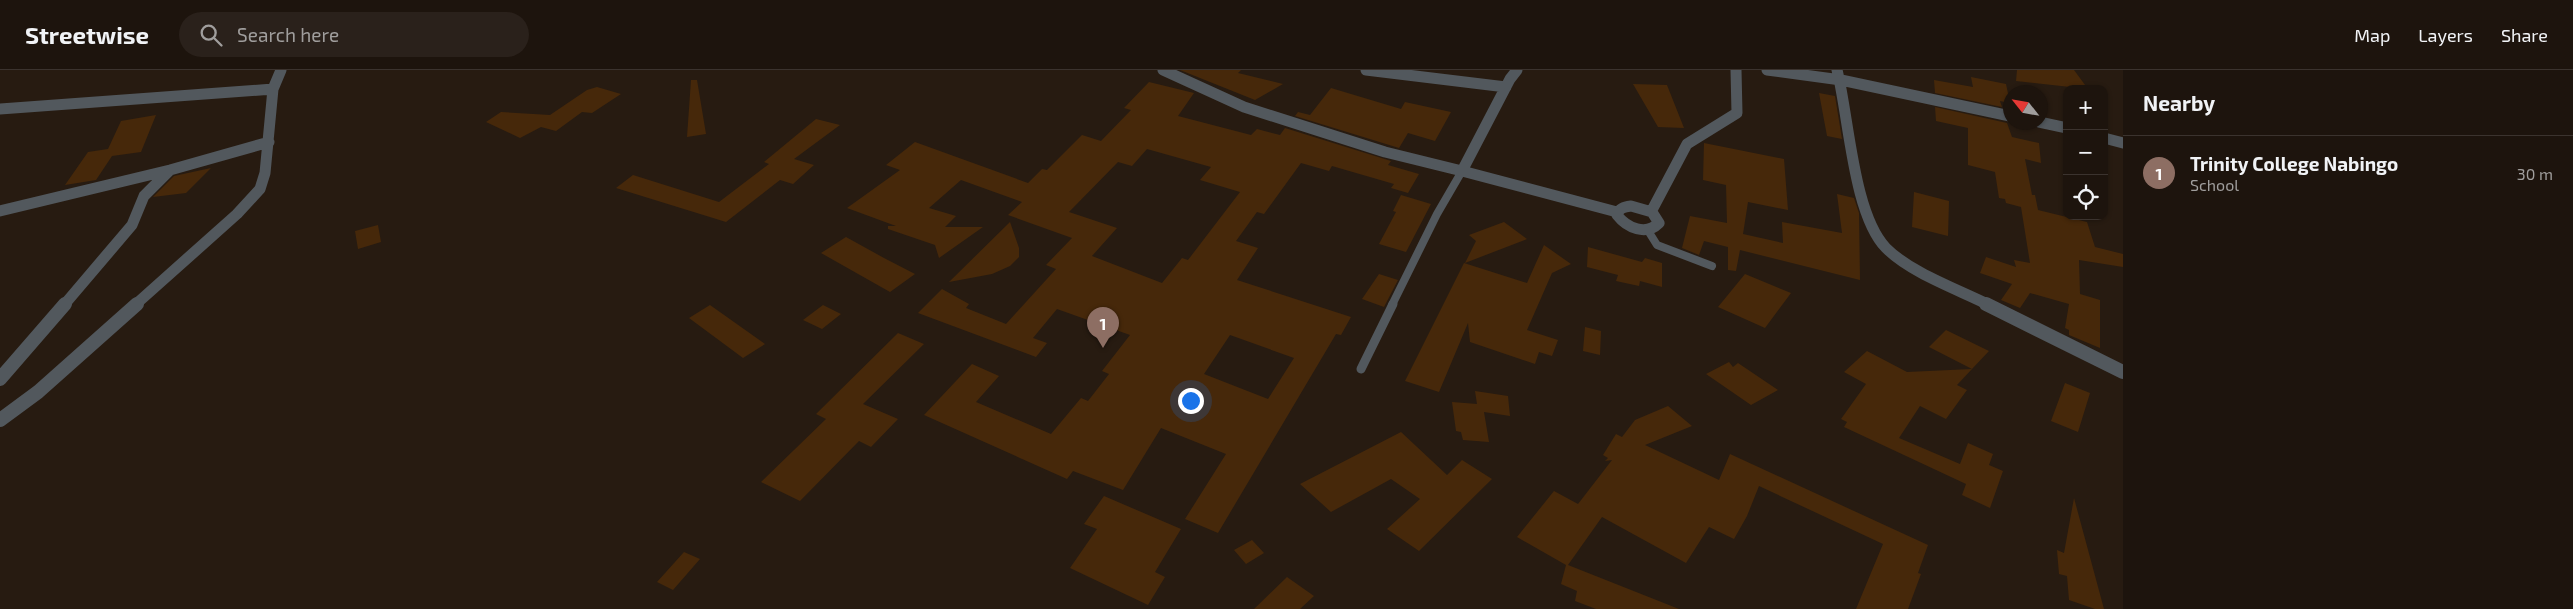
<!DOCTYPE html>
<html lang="en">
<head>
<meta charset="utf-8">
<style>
  :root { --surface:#1d140d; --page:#2a211b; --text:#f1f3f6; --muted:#a09e9d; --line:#3b332e; --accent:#b45309 }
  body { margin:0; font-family:"Exo 2",sans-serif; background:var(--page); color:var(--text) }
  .controls { position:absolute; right:15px; top:15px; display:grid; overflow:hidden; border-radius:10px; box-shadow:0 1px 4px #0004 }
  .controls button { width:45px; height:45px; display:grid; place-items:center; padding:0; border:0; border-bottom:1px solid var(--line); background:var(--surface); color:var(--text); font:25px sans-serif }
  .compass { position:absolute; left:2003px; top:15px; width:45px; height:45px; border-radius:50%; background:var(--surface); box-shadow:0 1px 4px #0004; rotate:301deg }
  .you { position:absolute; left:1190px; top:330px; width:18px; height:18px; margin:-12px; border:4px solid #fff; border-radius:50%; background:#1a73e8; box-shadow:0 0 0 8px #1a73e833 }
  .badge { display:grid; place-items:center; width:32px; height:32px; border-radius:50%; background:var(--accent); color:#fff; font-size:16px; font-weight:700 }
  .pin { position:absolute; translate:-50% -41px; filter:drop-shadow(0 1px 2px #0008) }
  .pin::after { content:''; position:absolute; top:26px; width:18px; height:15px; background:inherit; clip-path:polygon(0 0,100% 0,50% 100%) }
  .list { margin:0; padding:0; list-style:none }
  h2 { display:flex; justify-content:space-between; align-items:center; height:65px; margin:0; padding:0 20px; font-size:21px }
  h2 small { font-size:16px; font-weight:400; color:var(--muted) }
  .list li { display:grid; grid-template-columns:32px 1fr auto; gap:15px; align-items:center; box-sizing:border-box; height:75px; padding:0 20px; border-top:1px solid var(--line) }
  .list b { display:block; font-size:19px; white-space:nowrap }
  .list p { margin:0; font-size:16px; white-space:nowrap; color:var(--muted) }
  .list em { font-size:16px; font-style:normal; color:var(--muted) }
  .icon { flex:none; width:28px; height:28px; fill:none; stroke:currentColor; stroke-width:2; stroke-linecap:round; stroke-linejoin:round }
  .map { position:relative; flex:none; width:2123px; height:539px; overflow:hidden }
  header { display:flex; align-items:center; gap:30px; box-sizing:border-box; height:70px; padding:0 25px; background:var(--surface); border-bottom:1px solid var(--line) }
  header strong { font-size:24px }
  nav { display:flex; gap:28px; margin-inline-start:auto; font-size:18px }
  .search { width:350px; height:45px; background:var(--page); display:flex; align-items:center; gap:12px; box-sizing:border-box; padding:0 18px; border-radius:28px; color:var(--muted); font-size:19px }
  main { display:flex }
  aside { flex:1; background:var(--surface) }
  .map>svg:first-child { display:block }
</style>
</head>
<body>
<header>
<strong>Streetwise</strong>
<div class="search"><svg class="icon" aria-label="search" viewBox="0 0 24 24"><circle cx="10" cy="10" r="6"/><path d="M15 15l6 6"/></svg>Search here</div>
<nav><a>Map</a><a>Layers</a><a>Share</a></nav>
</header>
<main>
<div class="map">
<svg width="2123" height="539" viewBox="0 0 2123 539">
  <rect width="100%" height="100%" fill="#271b11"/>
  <!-- building -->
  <path fill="#46280a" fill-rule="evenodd" d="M 1180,0 L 1241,0 L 1238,3 L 1283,14 L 1255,30 Z
    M 2017,0 L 2074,0 L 2088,19 L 2016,11 Z
    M 1971,7 L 2006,14 L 2010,33 L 2000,31 L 2002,37 L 1935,23 L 1934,10 L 1973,17 Z
    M 691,10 L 697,10 L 706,64 L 687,67 Z
    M 1149,12 L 1194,23 L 1178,46 L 1251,65 L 1257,59 L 1280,65 L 1285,58 L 1391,91 L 1388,95 L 1419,104 L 1408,123 L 1391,118 L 1394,114 L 1332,96 L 1329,101 L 1301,93 L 1264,144 L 1257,142 L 1236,171 L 1258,178 L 1237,210 L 1351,247 L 1341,265 L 1336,264 L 1218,463 L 1185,449 L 1226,384 L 1161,358 L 1123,420 L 1073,401 L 1067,409 L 924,345 L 972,294 L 999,306 L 976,332 L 1051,364 L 1081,328 L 1088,331 L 1109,304 L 1102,301 L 1130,265 L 1057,239 L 1033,268 L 1047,273 L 1036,287 L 918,243 L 942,219 L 969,234 L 966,238 L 1006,254 L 1056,199 L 1046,195 L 1072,168 L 1008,145 L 1022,132 L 961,110 L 929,138 L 956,146 L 945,157 L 983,157 L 939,188 L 935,175 L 888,159 L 888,156 L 896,156 L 847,138 L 900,100 L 886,95 L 915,72 L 1028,113 L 1042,99 L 1047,100 L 1082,65 L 1101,71 L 1131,40 L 1124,38 ZM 1147,79 L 1211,97 L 1200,110 L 1240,122 L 1188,190 L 1182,188 L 1162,213 L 1092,186 L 1117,158 L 1069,142 L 1118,92 L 1132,96 ZM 1230,265 L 1294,288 L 1268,329 L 1204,304 Z
    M 1633,14 L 1667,15 L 1684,58 L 1658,57 Z
    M 597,17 L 621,24 L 592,43 L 582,42 L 556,61 L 541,57 L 520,68 L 486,52 L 501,42 L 550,45 L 587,20 Z
    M 1331,18 L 1401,39 L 1405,32 L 1451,42 L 1435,71 L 1408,63 L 1399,78 L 1295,46 L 1298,42 L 1310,45 Z
    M 1819,23 L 1835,26 L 1842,69 L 1827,66 Z
    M 1935,37 L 2007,53 L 2012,67 L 2039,73 L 2041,93 L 2025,89 L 2032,125 L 2035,125 L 2038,140 L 2087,152 L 2095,177 L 2123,184 L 2123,197 L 2079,190 L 2080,224 L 2100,230 L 2100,278 L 2069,265 L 2069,260 L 2065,258 L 2069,234 L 2030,223 L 2020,238 L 2001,230 L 2012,214 L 1980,203 L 1986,187 L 2016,197 L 2014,190 L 2030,193 L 2021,137 L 2006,133 L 2005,129 L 1999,128 L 1995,102 L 1968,95 L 1968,58 L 1936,51 Z
    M 156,45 L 141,82 L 112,86 L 96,110 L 65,115 L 88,82 L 108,79 L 121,51 Z
    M 816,49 L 840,55 L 794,89 L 814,95 L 793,114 L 780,110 L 726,152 L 616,118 L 633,105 L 719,132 L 769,94 L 764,92 Z
    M 1704,73 L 1784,89 L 1788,140 L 1748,132 L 1743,164 L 1783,173 L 1782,152 L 1842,163 L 1837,124 L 1854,128 L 1859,143 L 1860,210 L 1740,180 L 1736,201 L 1728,200 L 1728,177 L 1704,171 L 1699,185 L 1682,178 L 1690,146 L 1727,153 L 1726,115 L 1703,110 Z
    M 211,98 L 186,123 L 153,127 L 174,106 Z
    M 1914,122 L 1949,131 L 1948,166 L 1912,157 Z
    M 1401,125 L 1431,134 L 1406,182 L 1379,174 L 1396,142 L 1393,141 Z
    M 1010,152 L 1019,178 L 1019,187 L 1010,196 L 992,204 L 949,212 Z
    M 1504,152 L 1527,169 L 1465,193 L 1476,171 L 1469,165 Z
    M 378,155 L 381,172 L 358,179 L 355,161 Z
    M 846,167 L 884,188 L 915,204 L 890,222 L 821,183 Z
    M 1544,175 L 1571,194 L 1552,203 L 1527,260 L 1558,270 L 1552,286 L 1539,282 L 1535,294 L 1470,272 L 1468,253 L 1439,322 L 1405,311 L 1464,193 L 1527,213 Z
    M 1588,177 L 1642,192 L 1645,188 L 1662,193 L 1662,217 L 1640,211 L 1639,216 L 1616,211 L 1618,205 L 1587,197 Z
    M 1379,204 L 1398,210 L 1384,237 L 1362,229 Z
    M 1745,204 L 1791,223 L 1765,258 L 1718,237 Z
    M 710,235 L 765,274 L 743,288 L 689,248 Z
    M 823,235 L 841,244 L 822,259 L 803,250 Z
    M 1585,257 L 1601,261 L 1600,285 L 1583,281 Z
    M 1946,260 L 1989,281 L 1972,299 L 1929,277 Z
    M 898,263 L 924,274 L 863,334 L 898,349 L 871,377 L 859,371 L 800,431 L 761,412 L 826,349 L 816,344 Z
    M 1867,281 L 1907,302 L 1972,299 L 1957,315 L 1967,320 L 1946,349 L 1920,336 L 1899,368 L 1960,394 L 1968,373 L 1993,384 L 1989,395 L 2003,401 L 1990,438 L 1962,425 L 1966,414 L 1844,357 L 1847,352 L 1841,349 L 1866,314 L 1844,302 Z
    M 1729,292 L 1733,297 L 1738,293 L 1778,320 L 1751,335 L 1706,304 Z
    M 2065,313 L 2090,323 L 2078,362 L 2051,351 Z
    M 1475,321 L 1508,326 L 1510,346 L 1484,342 L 1489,372 L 1463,370 L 1461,362 L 1456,361 L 1452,332 L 1477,334 Z
    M 1668,336 L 1692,356 L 1645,375 L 1719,410 L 1730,384 L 1928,475 L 1918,503 L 1921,504 L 1908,539 L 1856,539 L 1883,474 L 1759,416 L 1747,446 L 1734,469 L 1709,457 L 1686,493 L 1602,447 L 1568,495 L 1679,539 L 1596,539 L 1575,531 L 1577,521 L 1561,514 L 1566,495 L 1517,467 L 1554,421 L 1578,434 L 1612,390 L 1605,391 L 1608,388 L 1603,385 L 1616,364 L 1622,367 L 1635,350 Z
    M 1401,362 L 1447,405 L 1462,390 L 1492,409 L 1419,481 L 1387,459 L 1420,429 L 1391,409 L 1331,442 L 1300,414 Z
    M 1104,426 L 1181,459 L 1155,502 L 1165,507 L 1148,535 L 1070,498 L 1097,459 L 1084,454 Z
    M 2074,428 L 2104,539 L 2095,539 L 2069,530 L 2067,506 L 2059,504 L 2057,480 L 2064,483 Z
    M 1252,470 L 1264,483 L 1246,494 L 1234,480 Z
    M 684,482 L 700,489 L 673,520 L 657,512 Z
    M 1287,507 L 1314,526 L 1300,539 L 1254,539 Z"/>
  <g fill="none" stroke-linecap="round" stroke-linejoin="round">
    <!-- service-far1 -->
    <path stroke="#52585d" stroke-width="8" d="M 1647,159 L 1657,175 L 1712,196
      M 1392,235 L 1437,144 L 1462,101"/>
    <!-- service -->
    <path stroke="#52585d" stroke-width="9" d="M 1361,299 L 1393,234"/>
    <!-- minor-far1 -->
    <path stroke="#52585d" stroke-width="11" d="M 1163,0 L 1244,37 L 1385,82 L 1462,101 L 1510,9 L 1517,0
      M 1366,0 L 1506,17
      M 1767,0 L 1841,10 L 2010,46
      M 1837,0 C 1849,47 1853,144 1886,178 C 1911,203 1957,219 1989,235
      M 0,39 L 273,19
      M 2039,52 L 2067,58
      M 2104,68 L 2123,73
      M 1462,101 L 1617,142
      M 1631,136 L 1652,142 L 1659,153 C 1646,166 1627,158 1617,145 C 1619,138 1624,137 1631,136 Z
      M 0,141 L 170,100 L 269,72
      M 1651,142 L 1687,74 L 1737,43 L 1736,0
      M 64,235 L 132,155 L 144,126 L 169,101
      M 135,235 L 237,144 L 260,119 L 265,103 L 273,19 L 281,0"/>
    <!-- minor -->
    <path stroke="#52585d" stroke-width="14" d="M 1986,234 L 2123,302
      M 0,309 L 65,234
      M 0,350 L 38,322 L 137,234"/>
  </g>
</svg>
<div class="controls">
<button>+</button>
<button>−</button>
<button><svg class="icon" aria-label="locate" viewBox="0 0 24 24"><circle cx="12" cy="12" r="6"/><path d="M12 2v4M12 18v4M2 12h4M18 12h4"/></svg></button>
</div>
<svg class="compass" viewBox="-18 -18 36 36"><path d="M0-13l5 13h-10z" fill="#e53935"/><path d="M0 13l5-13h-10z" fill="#a09e9d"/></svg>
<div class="you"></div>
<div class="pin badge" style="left:1103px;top:278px;background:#8d6e63">1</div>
</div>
<aside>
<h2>Nearby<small></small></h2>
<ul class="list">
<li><span class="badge" style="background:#8d6e63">1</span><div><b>Trinity College Nabingo</b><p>School</p></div><em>30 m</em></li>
</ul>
</aside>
</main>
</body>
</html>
